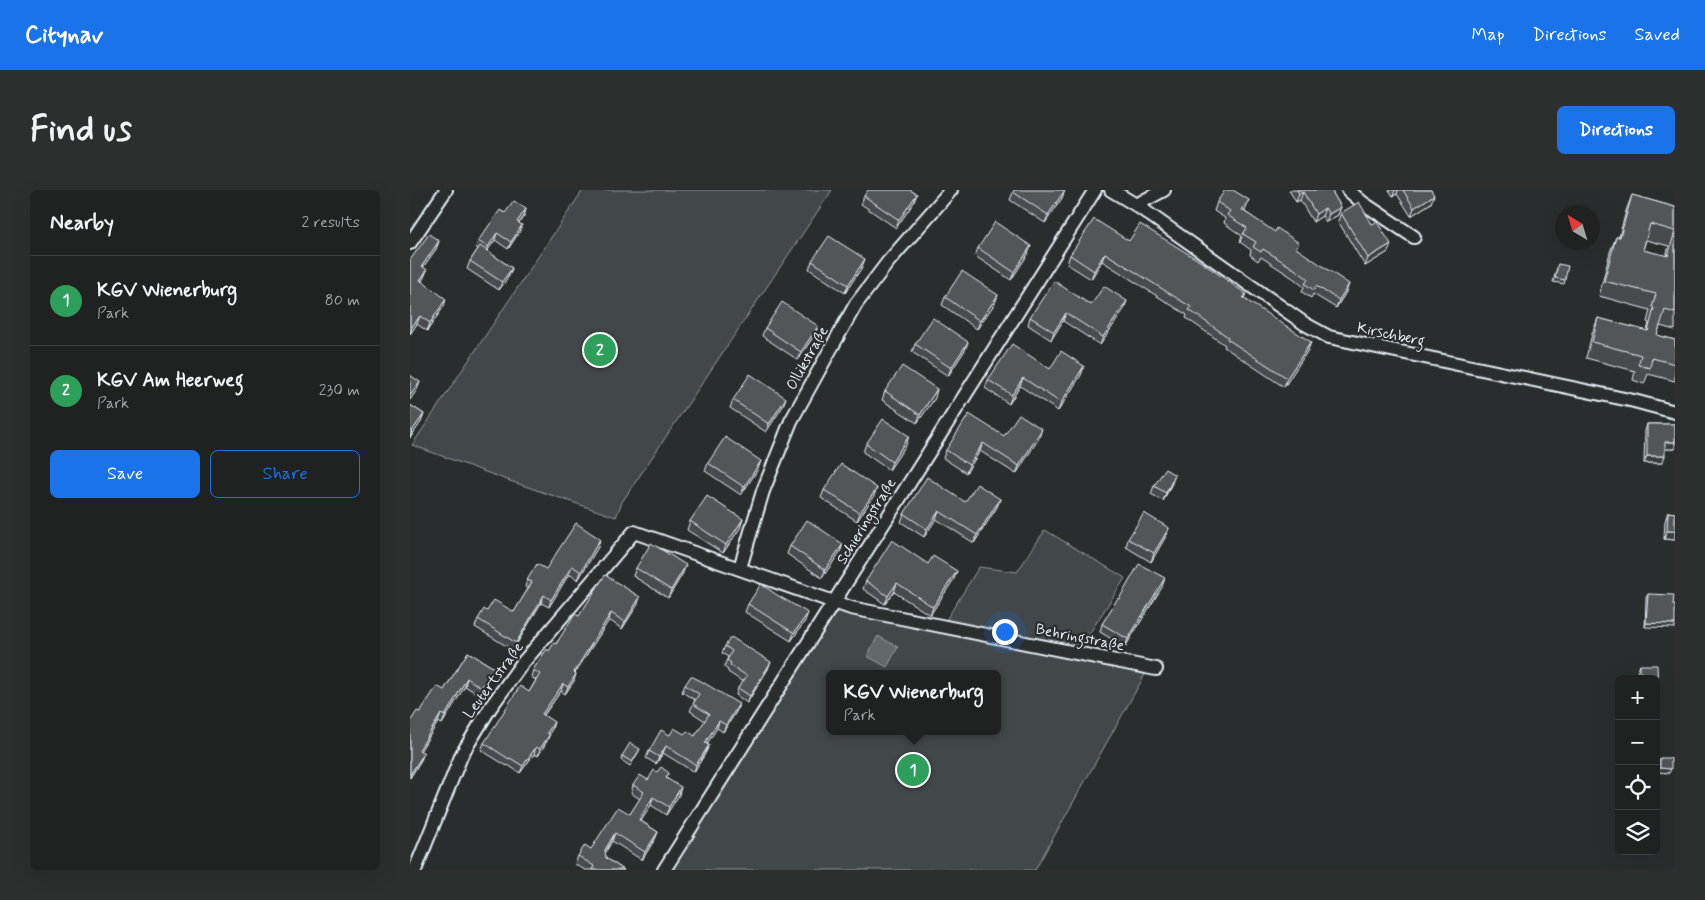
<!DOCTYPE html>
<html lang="en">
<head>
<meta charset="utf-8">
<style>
  :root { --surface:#202222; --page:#2d2f2f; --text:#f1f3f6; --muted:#a2a4a5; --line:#3d3f40; --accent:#1a73e8 }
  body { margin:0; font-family:Mynerve,sans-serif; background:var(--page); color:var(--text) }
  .controls { position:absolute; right:15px; bottom:15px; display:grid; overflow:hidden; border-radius:8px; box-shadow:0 5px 20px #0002 }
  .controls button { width:45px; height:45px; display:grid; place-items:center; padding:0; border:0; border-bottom:1px solid var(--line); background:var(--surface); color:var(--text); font:25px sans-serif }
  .compass { position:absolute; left:1145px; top:15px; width:45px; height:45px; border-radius:50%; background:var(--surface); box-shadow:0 5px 20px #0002; rotate:322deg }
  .you { position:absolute; left:594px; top:441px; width:18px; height:18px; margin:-12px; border:4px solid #fff; border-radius:50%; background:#1a73e8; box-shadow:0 0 0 8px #1a73e833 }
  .badge { display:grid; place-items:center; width:32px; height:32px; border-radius:50%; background:var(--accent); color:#fff; font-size:16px; font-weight:700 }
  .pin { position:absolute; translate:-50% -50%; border:2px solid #fff; box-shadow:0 1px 5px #0006 }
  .popup { position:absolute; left:416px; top:480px; width:175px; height:65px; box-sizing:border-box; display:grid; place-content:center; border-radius:8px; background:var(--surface); filter:drop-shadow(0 1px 4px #0005); font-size:16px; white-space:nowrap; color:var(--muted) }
  .popup b { font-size:19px; color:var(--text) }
  .popup::after { content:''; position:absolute; left:50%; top:100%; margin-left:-10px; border:10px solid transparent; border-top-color:var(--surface) }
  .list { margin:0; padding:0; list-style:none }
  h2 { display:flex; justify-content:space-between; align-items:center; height:65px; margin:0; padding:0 20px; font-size:21px }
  h2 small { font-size:16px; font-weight:400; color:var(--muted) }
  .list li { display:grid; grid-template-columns:32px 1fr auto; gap:15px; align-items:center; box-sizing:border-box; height:90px; padding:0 20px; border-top:1px solid var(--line) }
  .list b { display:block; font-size:19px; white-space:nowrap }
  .list p { margin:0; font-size:16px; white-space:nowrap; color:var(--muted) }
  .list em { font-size:16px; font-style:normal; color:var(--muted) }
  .actions { display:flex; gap:10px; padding:15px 20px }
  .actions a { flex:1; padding:11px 0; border:1px solid var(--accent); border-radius:8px; text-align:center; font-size:18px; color:var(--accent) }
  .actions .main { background:var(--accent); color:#fff }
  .icon { flex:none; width:28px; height:28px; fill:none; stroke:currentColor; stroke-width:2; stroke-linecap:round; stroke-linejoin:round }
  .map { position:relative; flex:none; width:1265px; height:680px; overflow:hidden; border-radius:8px }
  header { display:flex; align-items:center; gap:30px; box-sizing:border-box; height:70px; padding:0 25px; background:var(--accent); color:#fff }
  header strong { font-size:24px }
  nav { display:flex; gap:28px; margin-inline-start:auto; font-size:18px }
  .intro { display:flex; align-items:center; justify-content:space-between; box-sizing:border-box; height:120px; padding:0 30px }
  h1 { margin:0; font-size:35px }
  .button { padding:12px 22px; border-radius:8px; background:var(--accent); color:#fff; font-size:18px; font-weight:700 }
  main { display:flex; gap:30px; padding:0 30px }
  aside { flex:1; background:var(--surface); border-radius:8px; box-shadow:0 5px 20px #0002 }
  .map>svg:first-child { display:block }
</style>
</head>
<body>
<header>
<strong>Citynav</strong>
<nav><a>Map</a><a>Directions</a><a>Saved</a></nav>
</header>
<div class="intro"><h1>Find us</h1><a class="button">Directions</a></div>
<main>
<aside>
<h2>Nearby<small>2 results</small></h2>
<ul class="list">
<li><span class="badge" style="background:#2e9e5b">1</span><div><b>KGV Wienerburg</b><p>Park</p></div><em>80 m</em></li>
<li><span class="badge" style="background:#2e9e5b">2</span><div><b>KGV Am Heerweg</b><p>Park</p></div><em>230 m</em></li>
</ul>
<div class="actions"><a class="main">Save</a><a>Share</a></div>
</aside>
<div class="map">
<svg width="1265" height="680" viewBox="0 0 1265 680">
  <rect width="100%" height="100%" fill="#2a2d2e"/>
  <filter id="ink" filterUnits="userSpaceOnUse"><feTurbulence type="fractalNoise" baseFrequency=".02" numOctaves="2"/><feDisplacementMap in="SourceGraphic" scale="10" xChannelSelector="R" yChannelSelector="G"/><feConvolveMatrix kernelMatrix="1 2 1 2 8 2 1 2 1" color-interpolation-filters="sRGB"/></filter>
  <g filter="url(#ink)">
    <!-- green -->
    <path fill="#424648" stroke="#959ca0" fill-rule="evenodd" d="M 173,0 L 422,0 L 212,312 L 206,327 L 100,291 L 2,255 Z
      M 635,340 L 715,388 L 665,466 L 737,481 L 625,680 L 261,680 L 427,421 L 531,438 L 569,377 L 607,382 ZM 419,484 L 587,484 L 587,541 L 419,541 Z"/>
    <!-- water -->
    <path fill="#63686b" stroke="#989fa3" d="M 468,446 L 488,457 L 477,477 L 457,466 Z"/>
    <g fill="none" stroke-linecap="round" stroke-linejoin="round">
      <defs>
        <path id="street" d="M 701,0 L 726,15 L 895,134 L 919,147 L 1224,211 L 1265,222
          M 938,0 L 953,13 L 1004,47
          M 726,15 L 754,0
          M 0,53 L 36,0
          M 330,378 L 353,301 L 381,231 L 419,162 L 446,114 L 478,72 L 541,0
          M 5,680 L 52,564 L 80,518 L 111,475 L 224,342 L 441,418 L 746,479
          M 254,680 L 685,0"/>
      </defs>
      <!-- street casing -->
      <use href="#street" stroke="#e8f1f8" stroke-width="16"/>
      <!-- street -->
      <use href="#street" stroke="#2a2d2e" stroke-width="12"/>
    </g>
    <!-- wall -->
    <path fill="#474b4d" stroke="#e8f1f8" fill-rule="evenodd" d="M 655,0 L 652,8 L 635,33 L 600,10 L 603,2 Z
      M 879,0 L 921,0 L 931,17 L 928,25 L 916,32 L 912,26 L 903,32 L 890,10 L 886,12 Z
      M 979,0 L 1021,0 L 1021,13 L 1001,26 L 987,4 L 983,6 Z
      M 1222,5 L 1265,17 L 1265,140 L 1250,136 L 1247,145 L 1265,150 L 1265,191 L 1238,184 L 1234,194 L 1223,190 L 1225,181 L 1176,168 L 1182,144 L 1188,128 L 1237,141 L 1239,133 L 1237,132 L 1240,120 L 1189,106 L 1200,62 L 1206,47 L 1209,47 L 1216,21 ZM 1236,50 L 1259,56 L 1256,66 L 1233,60 Z
      M 454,6 L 504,12 L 486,38 L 451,14 Z
      M 807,12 L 836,18 L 834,21 L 887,59 L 936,102 L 926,118 L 903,104 L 901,108 L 892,102 L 894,97 L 883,88 L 851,67 L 848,71 L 840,65 L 841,60 L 830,52 L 832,46 L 814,33 L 815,28 L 804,21 Z
      M 116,19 L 114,26 L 109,33 L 110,41 L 98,59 L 85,50 L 77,61 L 102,78 L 99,86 L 89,100 L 57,79 L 60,71 L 68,59 L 66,57 L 68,51 L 95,23 Z
      M 931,23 L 962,34 L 981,54 L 978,62 L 955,76 L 928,31 Z
      M 29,51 L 26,59 L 13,77 L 17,80 L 14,87 L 12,91 L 34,116 L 17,141 L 7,134 L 0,144 L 0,70 Z
      M 719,51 L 836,104 L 834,108 L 898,160 L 874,197 L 814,157 L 815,155 L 776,128 L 777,125 L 692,71 L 681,89 L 657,74 L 660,65 Z
      M 568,58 L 618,64 L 601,90 L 565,66 Z
      M 402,71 L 452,77 L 435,103 L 399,79 Z
      M 1148,74 L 1155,90 L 1154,94 L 1143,92 Z
      M 535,107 L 585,113 L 567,139 L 532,115 Z
      M 681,115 L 714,119 L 690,155 L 653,131 L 641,150 L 618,135 L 620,127 Z
      M 408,136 L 405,144 L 388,170 L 352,146 L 355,138 Z
      M 505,154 L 555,160 L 538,186 L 502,162 Z
      M 674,176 L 671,185 L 648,221 L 610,196 L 599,214 L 575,198 L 578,190 Z
      M 475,201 L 525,208 L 507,233 L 472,210 Z
      M 323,210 L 373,216 L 356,242 L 320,218 Z
      M 0,215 L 14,224 L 11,232 L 0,248 Z
      M 1237,234 L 1265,234 L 1265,259 L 1255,259 L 1252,273 L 1234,273 L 1235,241 Z
      M 594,246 L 629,248 L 606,284 L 570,261 L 556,283 L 533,268 L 536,260 Z
      M 456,254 L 496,255 L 479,280 L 453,262 Z
      M 298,273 L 348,279 L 331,305 L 295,281 Z
      M 762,293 L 753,311 L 741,304 L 744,296 Z
      M 414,300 L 464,306 L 447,331 L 411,308 Z
      M 590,309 L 587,317 L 564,353 L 526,329 L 514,347 L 491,332 L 494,324 L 555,312 Z
      M 1258,322 L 1265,323 L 1265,350 L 1254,349 L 1255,331 Z
      M 333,329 L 330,338 L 313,363 L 277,340 L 280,331 Z
      M 759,338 L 756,346 L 741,372 L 716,357 L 718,349 Z
      M 190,349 L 188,357 L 168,390 L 159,384 L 139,417 L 131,413 L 103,460 L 65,437 L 68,429 L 77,421 L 104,422 L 118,399 L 115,397 L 117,390 Z
      M 433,354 L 430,362 L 412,388 L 377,364 L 380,356 Z
      M 518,374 L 544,389 L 520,425 L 484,402 L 475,414 L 453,399 L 456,391 Z
      M 226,378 L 273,383 L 258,408 L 223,386 Z
      M 752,397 L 715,457 L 690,442 L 692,434 L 709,409 Z
      M 1238,404 L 1263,415 L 1235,437 L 1236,408 Z
      M 228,414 L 212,439 L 199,430 L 165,483 L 164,491 L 155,504 L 151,501 L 134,525 L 142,539 L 139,544 L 137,551 L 128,566 L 124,564 L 110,583 L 98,575 L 97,576 L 71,560 L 74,553 L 119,502 L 126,490 L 121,487 L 123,480 L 169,426 Z
      M 338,414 L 395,431 L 381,451 L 335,422 Z
      M 315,456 L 358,479 L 337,513 L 326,505 L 328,498 L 333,492 L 318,482 L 318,480 L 314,477 L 318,467 L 312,463 Z
      M 58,462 L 84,478 L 81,486 L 69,505 L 55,496 L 32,534 L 28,532 L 10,561 L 14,563 L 11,570 L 0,588 L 0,532 L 34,500 Z
      M 1230,475 L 1246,489 L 1227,489 L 1227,483 Z
      M 275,495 L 329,514 L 326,522 L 313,542 L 307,538 L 297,553 L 299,555 L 296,562 L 284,582 L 253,563 L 246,574 L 236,568 L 239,561 L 260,545 L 285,546 L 295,531 L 280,521 L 285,510 L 272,502 Z
      M 230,559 L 228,563 L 220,576 L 211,570 L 212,566 Z
      M 1250,568 L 1259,583 L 1248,582 L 1249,572 Z
      M 257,588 L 269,605 L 256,625 L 241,615 L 231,631 L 248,642 L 245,649 L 232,670 L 202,651 L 195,663 L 196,668 L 214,680 L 175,680 L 165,674 L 168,666 L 181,659 L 220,624 L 230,609 L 221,603 L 223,595 L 238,590 Z"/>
    <!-- shaded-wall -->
    <path fill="#3a3d3e" stroke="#e8f1f8" d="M 655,0 L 652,8 L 635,33 L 638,25 Z
      M 985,0 L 988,0 L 987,4 L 983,6 Z
      M 893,2 L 890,10 L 886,12 L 889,4 Z
      M 507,4 L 504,12 L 486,38 L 489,30 Z
      M 1024,5 L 1021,13 L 1001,26 L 1004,18 Z
      M 839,10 L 836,18 L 829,28 L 832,20 Z
      M 931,17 L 928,25 L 916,32 L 919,24 Z
      M 915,18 L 912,26 L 903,32 L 906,24 Z
      M 116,19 L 114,26 L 105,38 L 107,32 Z
      M 112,35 L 110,41 L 98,59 L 101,52 Z
      M 87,43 L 85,50 L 75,64 L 78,57 Z
      M 29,51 L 26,59 L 9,83 L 12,76 Z
      M 981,54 L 978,62 L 955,76 L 958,68 Z
      M 621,56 L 618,64 L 601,90 L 604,82 Z
      M 695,63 L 692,71 L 681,89 L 684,81 Z
      M 455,69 L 452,77 L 435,103 L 438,95 Z
      M 102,78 L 99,86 L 89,100 L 92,92 Z
      M 17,80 L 14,87 L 7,98 L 10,90 Z
      M 939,94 L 936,102 L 926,118 L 929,110 Z
      M 588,105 L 585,113 L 567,139 L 570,131 Z
      M 36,109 L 34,116 L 17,141 L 20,133 Z
      M 717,111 L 714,119 L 690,155 L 693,147 Z
      M 656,123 L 653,131 L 641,150 L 644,142 Z
      M 10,126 L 7,134 L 0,144 L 2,137 Z
      M 408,136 L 405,144 L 388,170 L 391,162 Z
      M 558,152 L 555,160 L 538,186 L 541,178 Z
      M 901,152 L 898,160 L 874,197 L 877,188 Z
      M 674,176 L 671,185 L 648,221 L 651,213 Z
      M 613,188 L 610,196 L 599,214 L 602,205 Z
      M 10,192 L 7,200 L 0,210 L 0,206 Z
      M 527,199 L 525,208 L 507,233 L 510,225 Z
      M 376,208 L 373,216 L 356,242 L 359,234 Z
      M 14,224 L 11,232 L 0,248 L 2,241 Z
      M 632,239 L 629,248 L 606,284 L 609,276 Z
      M 499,246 L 496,255 L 479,280 L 482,272 Z
      M 1255,252 L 1265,252 L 1265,259 L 1252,259 Z
      M 573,253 L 570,261 L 556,283 L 559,275 Z
      M 1237,266 L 1255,266 L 1252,273 L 1234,273 Z
      M 351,271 L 348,279 L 331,305 L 334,297 Z
      M 765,285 L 762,293 L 753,311 L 756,303 Z
      M 467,298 L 464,306 L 447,331 L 450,323 Z
      M 590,309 L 587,317 L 564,353 L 567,345 Z
      M 529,321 L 526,329 L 514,347 L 517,339 Z
      M 333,329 L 330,338 L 313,363 L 316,355 Z
      M 759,338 L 756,346 L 741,372 L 744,363 Z
      M 1257,341 L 1265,341 L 1265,350 L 1254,349 Z
      M 190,349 L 188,357 L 168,390 L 171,382 Z
      M 433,354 L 430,362 L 412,388 L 415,380 Z
      M 276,375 L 273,383 L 258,408 L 261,400 Z
      M 162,376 L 159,384 L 139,417 L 141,410 Z
      M 547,381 L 544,389 L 520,425 L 523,417 Z
      M 755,388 L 752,397 L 715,457 L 718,449 Z
      M 487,393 L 484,402 L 475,414 L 478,406 Z
      M 134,405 L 131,413 L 103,460 L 106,453 Z
      M 230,407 L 228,414 L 212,439 L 215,432 Z
      M 201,423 L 199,430 L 161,489 L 164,482 Z
      M 398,423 L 395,431 L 381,451 L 384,443 Z
      M 1236,433 L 1265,434 L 1265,438 L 1235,437 Z
      M 361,472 L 358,479 L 337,513 L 340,506 Z
      M 84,478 L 81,486 L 69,505 L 71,498 Z
      M 166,484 L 164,491 L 155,504 L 158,497 Z
      M 57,488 L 55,496 L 32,534 L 35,526 Z
      M 153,494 L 151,501 L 129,531 L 132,524 Z
      M 329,514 L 326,522 L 313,542 L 316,535 Z
      M 31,524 L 28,532 L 6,568 L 9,560 Z
      M 309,531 L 307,538 L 293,560 L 295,553 Z
      M 144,532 L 142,539 L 135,550 L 137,543 Z
      M 140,544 L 137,551 L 128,566 L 130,559 Z
      M 299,555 L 296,562 L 284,582 L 286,575 Z
      M 256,556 L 253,563 L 246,574 L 249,567 Z
      M 126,557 L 124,564 L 110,583 L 113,576 Z
      M 14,563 L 11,570 L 0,588 L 0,585 Z
      M 1250,578 L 1261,579 L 1259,583 L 1248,582 Z
      M 271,597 L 269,605 L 256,625 L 259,617 Z
      M 243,607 L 241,615 L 226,638 L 229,630 Z
      M 248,642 L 245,649 L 232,670 L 235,662 Z
      M 205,643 L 202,651 L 192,668 L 195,660 Z"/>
    <!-- building -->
    <path fill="#535759" stroke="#e8f1f8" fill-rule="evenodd" d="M 458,0 L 500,0 L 507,4 L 489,30 L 454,6 Z
      M 604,0 L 655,0 L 638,25 L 603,2 Z
      M 815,0 L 823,0 L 839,10 L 832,20 L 865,42 L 867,38 L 889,53 L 886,58 L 939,94 L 929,110 L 906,96 L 904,100 L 895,94 L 898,89 L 886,80 L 853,59 L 851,62 L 843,57 L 846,52 L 833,44 L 837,38 L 817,25 L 820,21 L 807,12 Z
      M 887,0 L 921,0 L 931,17 L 919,24 L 915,18 L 906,24 L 893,2 L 889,4 Z
      M 993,0 L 1021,0 L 1024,5 L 1004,18 Z
      M 1222,5 L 1265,17 L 1265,123 L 1255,120 L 1247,145 L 1265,150 L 1265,174 L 1242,168 L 1240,178 L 1228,175 L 1231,165 L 1182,152 L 1188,128 L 1238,141 L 1244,118 L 1242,117 L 1246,104 L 1194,91 L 1206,47 L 1210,47 ZM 1240,34 L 1265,41 L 1258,66 L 1233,60 Z
      M 104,11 L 116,19 L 107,32 L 112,35 L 101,52 L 87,43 L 78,57 L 68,51 L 90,20 L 95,23 Z
      M 949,12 L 962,34 L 967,32 L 981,54 L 958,68 L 931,23 Z
      M 684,29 L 719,51 L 730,34 L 793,73 L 836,104 L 833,108 L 901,152 L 877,188 L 817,149 L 818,147 L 779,120 L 781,117 L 695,63 L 684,81 L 660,65 Z
      M 585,32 L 621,56 L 604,82 L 568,58 Z
      M 19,44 L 29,51 L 12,76 L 17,80 L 10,90 L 36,109 L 20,133 L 10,126 L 2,137 L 0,136 L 0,70 Z
      M 419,46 L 455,69 L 438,95 L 402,71 Z
      M 70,56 L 102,78 L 92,92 L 60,71 Z
      M 1148,74 L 1158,76 L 1155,90 L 1145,88 Z
      M 552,81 L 588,105 L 570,131 L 535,107 Z
      M 644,91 L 681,115 L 694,96 L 717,111 L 693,147 L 656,123 L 644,142 L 620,127 Z
      M 372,112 L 408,136 L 391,162 L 355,138 Z
      M 523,128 L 558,152 L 541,178 L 505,154 Z
      M 602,154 L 640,179 L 651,161 L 674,176 L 651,213 L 613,188 L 602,205 L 578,190 Z
      M 492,176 L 527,199 L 510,225 L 475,201 Z
      M 340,184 L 376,208 L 359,234 L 323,210 Z
      M 0,185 L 10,192 L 0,206 Z
      M 0,215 L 14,224 L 2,241 L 0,239 Z
      M 559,224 L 594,246 L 609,224 L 632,239 L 609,276 L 573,253 L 559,275 L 536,260 Z
      M 473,229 L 499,246 L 482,272 L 456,254 Z
      M 1237,234 L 1265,234 L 1265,252 L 1255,252 L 1255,266 L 1237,266 Z
      M 315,247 L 351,271 L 334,297 L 298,273 Z
      M 431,274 L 467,298 L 450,323 L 414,300 Z
      M 755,279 L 765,285 L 756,303 L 744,296 Z
      M 517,287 L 555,312 L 567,294 L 590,309 L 567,345 L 529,321 L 517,339 L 494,324 Z
      M 297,306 L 333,329 L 316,355 L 280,331 Z
      M 1258,322 L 1265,323 L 1265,341 L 1257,341 Z
      M 734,323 L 759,338 L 744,363 L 718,349 Z
      M 397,330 L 433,354 L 415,380 L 380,356 Z
      M 166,333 L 190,349 L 171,382 L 162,376 L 141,410 L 134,405 L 106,453 L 68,429 L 74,419 L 77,421 L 84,410 L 104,422 L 122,392 L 117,390 L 127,374 L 136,379 Z
      M 482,350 L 518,374 L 523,366 L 547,381 L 523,417 L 487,393 L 478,406 L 456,391 Z
      M 241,353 L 276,375 L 261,400 L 226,378 Z
      M 729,374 L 755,388 L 718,449 L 692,434 L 708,408 L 709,409 Z
      M 195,385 L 230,407 L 215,432 L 201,423 L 164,482 L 166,484 L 158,497 L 153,494 L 132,524 L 144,532 L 137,543 L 140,544 L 130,559 L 126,557 L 113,576 L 100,568 L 99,569 L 74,553 L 110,496 L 119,502 L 130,484 L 123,480 L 130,469 L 137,459 L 139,461 L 144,453 L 146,454 L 165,424 L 169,426 Z
      M 351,394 L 367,405 L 398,423 L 384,443 L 338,414 Z
      M 1238,404 L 1264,405 L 1263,415 L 1265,415 L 1265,434 L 1236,433 Z
      M 321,447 L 361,472 L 340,506 L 328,498 L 337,486 L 320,475 L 321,473 L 317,470 L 322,461 L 315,456 Z
      M 58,462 L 84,478 L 71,498 L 57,488 L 35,526 L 31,524 L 9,560 L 14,563 L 0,585 L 0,543 L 1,542 L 0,541 L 0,532 L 7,521 L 10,522 L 27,496 L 34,500 Z
      M 1230,475 L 1247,475 L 1248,497 L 1246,497 L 1246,489 L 1230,489 Z
      M 281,486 L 291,491 L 329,514 L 316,535 L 309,531 L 295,553 L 299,555 L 286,575 L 256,556 L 249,567 L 239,561 L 251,540 L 260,545 L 264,538 L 274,544 L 277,541 L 285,546 L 299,524 L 283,514 L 289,504 L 275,495 Z
      M 220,553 L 230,559 L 222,572 L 212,566 Z
      M 1250,568 L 1261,568 L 1261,579 L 1250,578 Z
      M 251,577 L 259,583 L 256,588 L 271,597 L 259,617 L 243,607 L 229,630 L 248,642 L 235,662 L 205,643 L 195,660 L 196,668 L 214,680 L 182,680 L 184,676 L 168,666 L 175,655 L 181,659 L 208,617 L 220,624 L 234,602 L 223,595 L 230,585 L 238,590 L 244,580 L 247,582 Z"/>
  </g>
  <g text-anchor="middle" stroke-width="4.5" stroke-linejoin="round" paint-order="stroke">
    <!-- street labels -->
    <g font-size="15" fill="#e8f1f8" stroke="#2a2d2e">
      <text transform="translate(981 144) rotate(12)" y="5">Kirschberg</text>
      <text transform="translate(397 168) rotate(-61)" y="5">Ollikstraße</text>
      <text transform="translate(456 331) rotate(-58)" y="5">Schieringstraße</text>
      <text transform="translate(670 447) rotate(11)" y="5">Behringstraße</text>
      <text transform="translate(83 490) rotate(-54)" y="5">Leutertstraße</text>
    </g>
  </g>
</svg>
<div class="controls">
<button>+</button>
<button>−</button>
<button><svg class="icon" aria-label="locate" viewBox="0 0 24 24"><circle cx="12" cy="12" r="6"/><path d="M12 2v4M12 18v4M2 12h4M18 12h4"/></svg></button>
<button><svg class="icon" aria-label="layers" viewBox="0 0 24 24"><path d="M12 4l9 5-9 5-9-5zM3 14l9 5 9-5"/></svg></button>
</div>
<svg class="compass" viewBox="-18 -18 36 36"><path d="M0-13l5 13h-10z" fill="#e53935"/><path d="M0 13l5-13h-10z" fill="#a2a4a5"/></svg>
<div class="you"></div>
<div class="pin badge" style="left:503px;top:580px;background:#2e9e5b">1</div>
<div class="popup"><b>KGV Wienerburg</b>Park</div>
<div class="pin badge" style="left:190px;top:160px;background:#2e9e5b">2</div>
</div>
</main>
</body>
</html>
